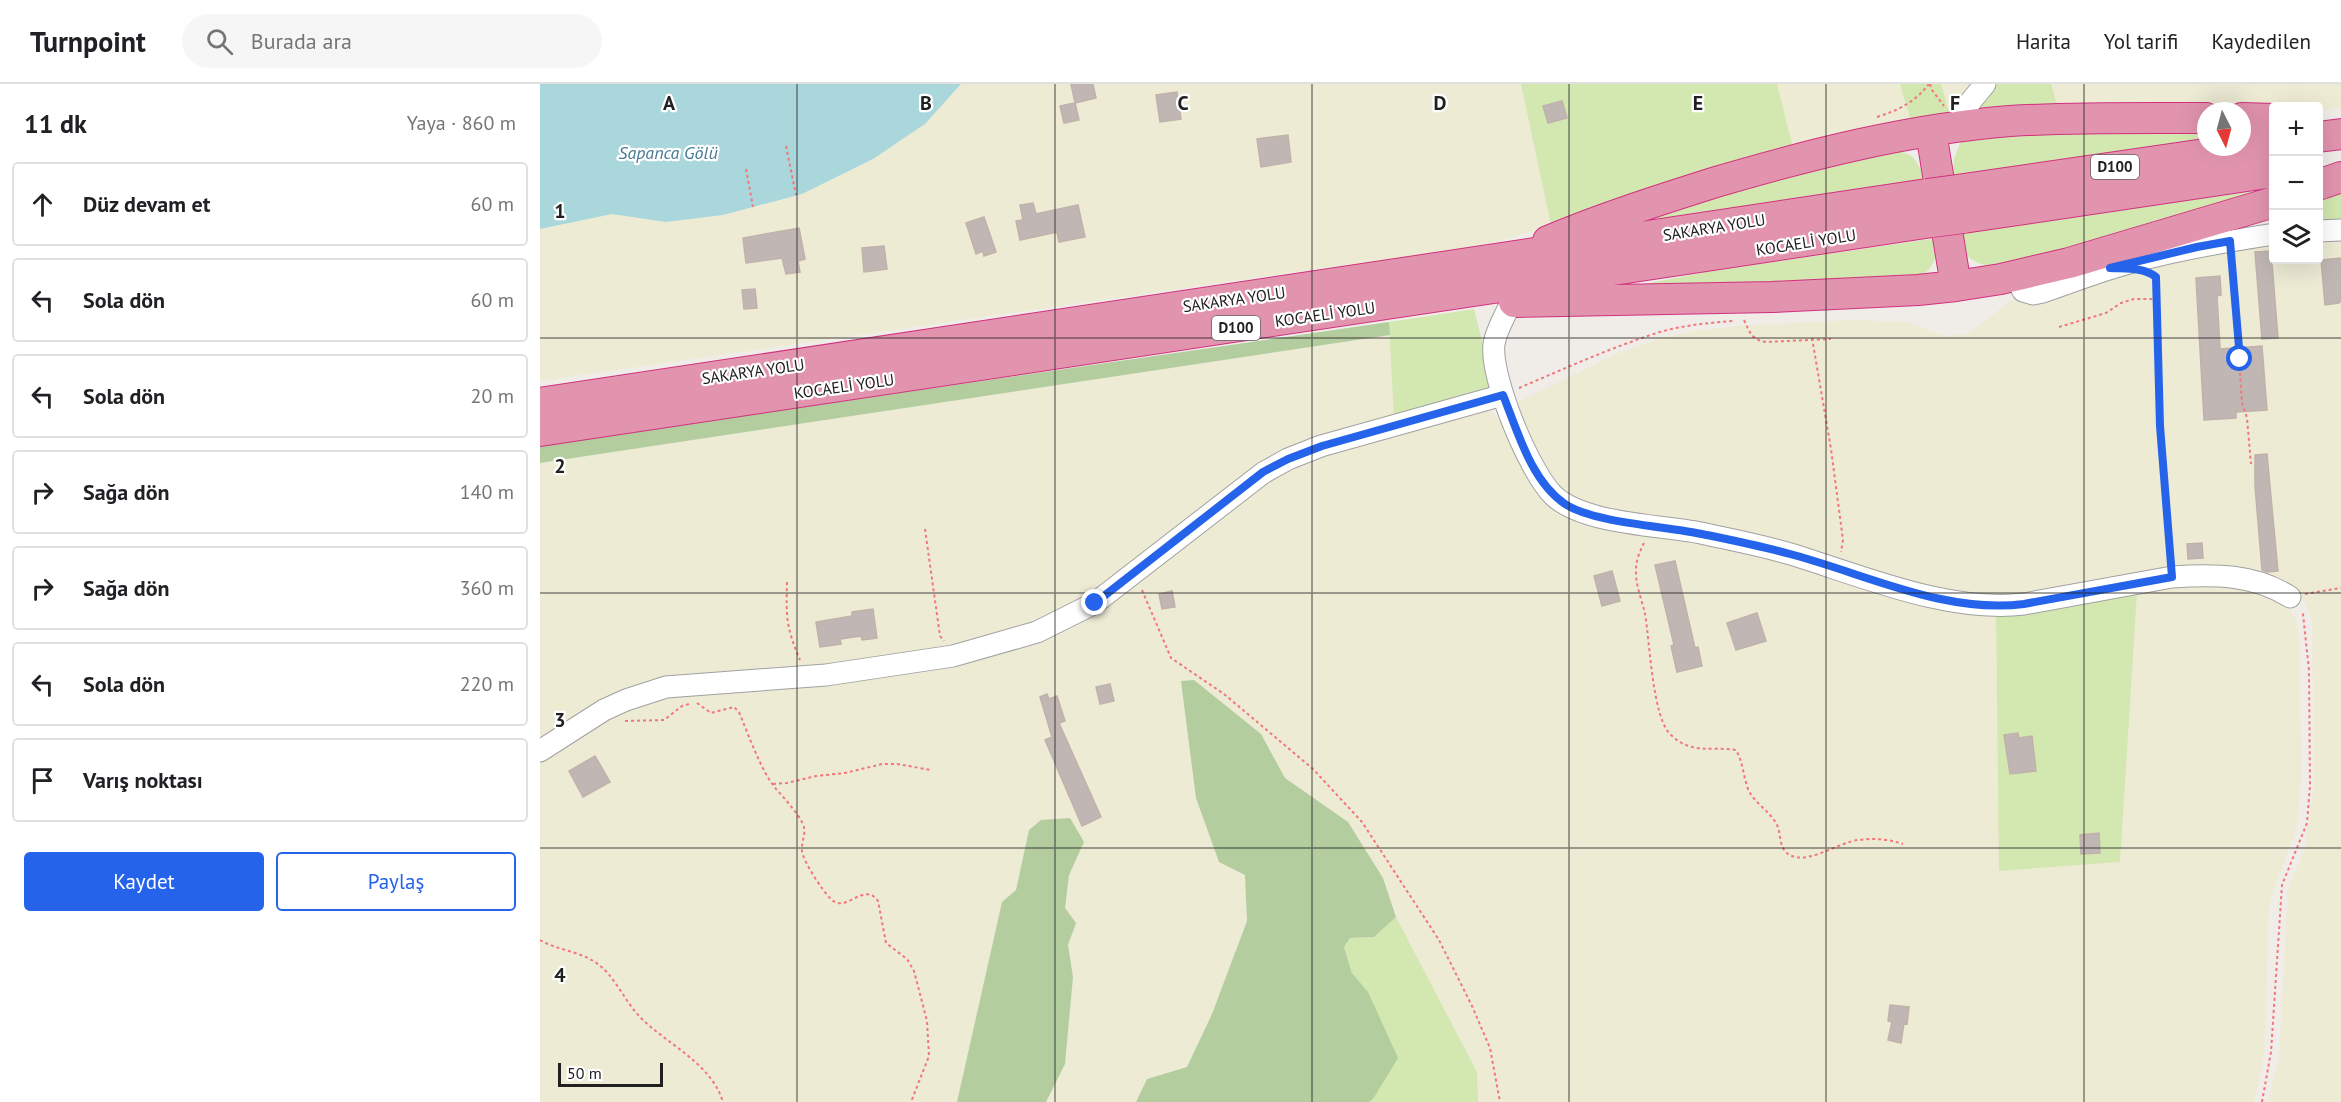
<!DOCTYPE html>
<html lang="tr">
<head>
<meta charset="utf-8">
<style>
  :root { --surface:#fff; --page:#f6f6f6; --text:#202124; --muted:#757577; --line:#e0e0e0; --accent:#2563eb }
  body { margin:0; font-family:"PT Sans",sans-serif; background:var(--page); color:var(--text) }
  .controls { position:absolute; right:18px; top:18px; display:grid; overflow:hidden; border-radius:6px; box-shadow:0 6px 24px #0002 }
  .controls button { width:54px; height:54px; display:grid; place-items:center; padding:0; border:0; border-bottom:2px solid var(--line); background:var(--surface); color:var(--text); font:30px sans-serif }
  .compass { position:absolute; left:1657px; top:18px; width:54px; height:54px; border-radius:50%; background:var(--surface); box-shadow:0 6px 24px #0002; rotate:174deg }
  .scale { position:absolute; left:18px; bottom:15px; width:105px; box-sizing:border-box; padding-left:6px; border:3px solid #202020; border-top:0; font-size:16px; line-height:21px; white-space:nowrap; color:#202020; -webkit-text-stroke:4px #fff; paint-order:stroke }
  .stop { position:absolute; width:18px; height:18px; margin:-14px; border:4px solid #2563eb; border-radius:50%; background:#fff }
  .stop.end { background:#2563eb; border-color:#fff; box-shadow:0 2px 6px #0008 }
  .list { margin:0; padding:0; list-style:none }
  h2 { display:flex; justify-content:space-between; align-items:center; height:78px; margin:0; padding:0 24px; font-size:26px }
  h2 small { font-size:20px; font-weight:400; color:var(--muted) }
  .list li { display:grid; grid-template-columns:39px 1fr auto; gap:18px; align-items:center; box-sizing:border-box; height:84px; margin:0 12px 12px; padding:0 12px; border:2px solid var(--line); border-radius:6px }
  .list b { display:block; font-size:22px; white-space:nowrap }
  .list em { font-size:20px; font-style:normal; color:var(--muted) }
  .actions { display:flex; gap:12px; padding:18px 24px }
  .actions a { flex:1; padding:14px 0; border:2px solid var(--accent); border-radius:6px; text-align:center; font-size:21px; color:var(--accent) }
  .actions .main { background:var(--accent); color:#fff }
  .icon { flex:none; width:33px; height:33px; fill:none; stroke:currentColor; stroke-width:2; stroke-linecap:round; stroke-linejoin:round }
  .map { position:relative; flex:none; width:1801px; height:1018px; overflow:hidden }
  header { display:flex; align-items:center; gap:36px; box-sizing:border-box; height:84px; padding:0 30px; background:var(--surface); border-bottom:2px solid var(--line) }
  header strong { font-size:28px }
  nav { display:flex; gap:33px; margin-inline-start:auto; font-size:21px }
  .search { width:420px; height:54px; background:var(--page); display:flex; align-items:center; gap:15px; box-sizing:border-box; padding:0 21px; border-radius:33px; color:var(--muted); font-size:22px }
  main { display:flex }
  aside { flex:1; background:var(--surface) }
  .map>svg:first-child { display:block }
</style>
</head>
<body>
<header>
<strong>Turnpoint</strong>
<div class="search"><svg class="icon" aria-label="search" viewBox="0 0 24 24"><circle cx="10" cy="10" r="6"/><path d="M15 15l6 6"/></svg>Burada ara</div>
<nav><a>Harita</a><a>Yol tarifi</a><a>Kaydedilen</a></nav>
</header>
<main>
<aside>
<h2>11 dk<small>Yaya · 860 m</small></h2>
<ul class="list">
<li><svg class="icon" aria-label="ahead" viewBox="0 0 24 24"><path d="M12 20V5M6 11l6-6 6 6"/></svg><div><b>Düz devam et</b></div><em>60 m</em></li>
<li><svg class="icon" aria-label="left" viewBox="0 0 24 24"><path d="M17 20v-9H6M10 6l-5 5 5 5"/></svg><div><b>Sola dön</b></div><em>60 m</em></li>
<li><svg class="icon" aria-label="left" viewBox="0 0 24 24"><path d="M17 20v-9H6M10 6l-5 5 5 5"/></svg><div><b>Sola dön</b></div><em>20 m</em></li>
<li><svg class="icon" aria-label="right" viewBox="0 0 24 24"><path d="M7 20v-9h11M14 6l5 5-5 5"/></svg><div><b>Sağa dön</b></div><em>140 m</em></li>
<li><svg class="icon" aria-label="right" viewBox="0 0 24 24"><path d="M7 20v-9h11M14 6l5 5-5 5"/></svg><div><b>Sağa dön</b></div><em>360 m</em></li>
<li><svg class="icon" aria-label="left" viewBox="0 0 24 24"><path d="M17 20v-9H6M10 6l-5 5 5 5"/></svg><div><b>Sola dön</b></div><em>220 m</em></li>
<li><svg class="icon" aria-label="arrive" viewBox="0 0 24 24"><path d="M6 21V4h12l-3 4 3 4H6"/></svg><div><b>Varış noktası</b></div></li>
</ul>
<div class="actions"><a class="main">Kaydet</a><a>Paylaş</a></div>
</aside>
<div class="map">
<svg width="1801" height="1018" viewBox="0 0 1801 1018">
  <rect width="100%" height="100%" fill="#f0ece7"/>
  <!-- farmland -->
  <path fill="#edebd4" d="M 421,0 L 981,0 L 1011,141 L 963,156 L 916,167 L 784,184 L 0,297 L 0,145 L 72,130 L 126,138 L 183,131 L 262,110 L 333,75 L 385,40 Z
    M 1237,0 L 1360,0 L 1371,37 L 1254,68 Z
    M 1401,0 L 1432,0 L 1410,31 Z
    M 1511,0 L 1801,0 L 1801,23 L 1779,27 L 1778,22 L 1734,22 L 1733,27 L 1519,27 Z
    M 1801,146 L 1801,1018 L 1728,1018 L 1739,973 L 1748,805 L 1765,763 L 1774,699 L 1772,535 L 1764,517 L 1745,500 L 1713,490 L 1454,517 L 1046,425 L 1019,408 L 1004,389 L 975,319 L 1074,271 L 1119,255 L 1155,247 L 1196,242 L 1312,236 L 1367,238 L 1404,252 L 1428,250 L 1483,207 L 1733,150 L 1734,176 L 1778,176 L 1779,147 Z
    M 850,251 L 854,336 L 760,361 L 538,520 L 489,544 L 425,562 L 316,580 L 120,597 L 0,659 L 0,379 Z
    M 950,326 L 964,340 L 1023,430 L 1045,443 L 1078,444 L 1222,471 L 1456,530 L 1460,787 L 1580,778 L 1597,509 L 1667,498 L 1712,504 L 1742,516 L 1756,535 L 1760,562 L 1761,692 L 1757,741 L 1729,821 L 1724,972 L 1714,1018 L 938,1018 L 937,988 L 856,833 L 843,794 L 808,738 L 744,694 L 721,650 L 654,596 L 641,597 L 706,791 L 707,837 L 672,930 L 647,983 L 607,995 L 596,1018 L 506,1018 L 525,980 L 533,893 L 528,861 L 536,839 L 525,825 L 529,791 L 544,758 L 489,747 L 476,807 L 462,818 L 417,1018 L 0,1018 L 0,677 L 36,652 L 96,620 L 161,606 L 414,581 L 477,565 L 529,544 L 582,512 L 722,400 L 770,375 L 932,329 Z"/>
  <!-- grass -->
  <path fill="#d3e7b0" d="M 981,0 L 1237,0 L 1254,68 L 1011,141 Z
    M 1360,0 L 1401,0 L 1410,31 L 1371,37 Z
    M 1454,0 L 1511,0 L 1519,27 L 1440,29 L 1435,25 Z
    M 1666,45 L 1666,55 L 1413,93 L 1414,75 L 1421,57 L 1435,52 Z
    M 1356,65 L 1373,73 L 1388,97 L 1082,142 L 1179,110 Z
    M 1733,105 L 1733,107 L 1454,184 C 1431,177 1423,175 1419,149 L 1536,131 Z
    M 1801,107 L 1801,146 L 1779,147 L 1778,114 Z
    M 1397,154 C 1396,182 1392,187 1367,200 L 1095,202 L 1165,188 Z
    M 934,225 L 954,306 L 854,336 L 849,238 Z
    M 1597,509 L 1580,778 L 1459,787 L 1456,530 Z
    M 856,833 L 937,988 L 938,1018 L 829,1018 L 833,1015 L 828,908 L 812,889 L 804,863 L 810,854 L 834,853 Z"/>
  <!-- forest -->
  <path fill="#b3cd9e" d="M 849,238 L 850,251 L 0,379 L 0,361 Z
    M 654,596 L 721,650 L 745,694 L 808,738 L 843,794 L 856,833 L 834,853 L 810,854 L 804,863 L 812,889 L 828,908 L 858,974 L 833,1015 L 829,1018 L 596,1018 L 607,995 L 647,983 L 672,930 L 707,837 L 705,791 L 679,778 L 656,714 L 641,597 Z
    M 530,734 L 544,758 L 529,791 L 525,824 L 536,839 L 528,861 L 533,893 L 525,980 L 506,1018 L 417,1018 L 462,818 L 476,806 L 489,746 L 501,736 Z"/>
  <!-- water -->
  <path fill="#aad7db" d="M 0,0 L 421,0 L 385,40 L 333,75 L 262,110 L 183,131 L 126,138 L 72,130 L 0,145 Z"/>
  <!-- building -->
  <path fill="#c0b7b4" stroke="#c1b1aa" stroke-width="1.5" d="M 531,0 L 553,0 L 556,14 L 535,19 Z
    M 637,8 L 641,35 L 620,38 L 616,11 Z
    M 1022,17 L 1027,34 L 1008,39 L 1003,22 Z
    M 535,19 L 539,36 L 524,39 L 520,22 Z
    M 748,51 L 751,78 L 721,83 L 717,55 Z
    M 493,119 L 496,130 L 538,121 L 545,153 L 519,158 L 517,148 L 480,156 L 476,137 L 483,136 L 480,121 Z
    M 444,133 L 456,168 L 444,172 L 443,167 L 436,170 L 426,139 Z
    M 259,144 L 265,175 L 258,177 L 260,188 L 246,190 L 242,174 L 206,179 L 203,154 Z
    M 344,162 L 347,185 L 324,188 L 322,164 Z
    M 1731,167 L 1738,254 L 1722,255 L 1715,168 Z
    M 1801,174 L 1801,217 L 1799,219 L 1785,221 L 1781,176 Z
    M 1680,192 L 1681,211 L 1677,212 L 1680,265 L 1722,262 L 1727,326 L 1696,328 L 1696,334 L 1664,336 L 1656,194 Z
    M 215,205 L 217,224 L 204,225 L 202,206 Z
    M 1727,370 L 1738,487 L 1727,488 L 1722,486 L 1715,402 L 1715,371 Z
    M 1662,459 L 1663,474 L 1648,475 L 1647,460 Z
    M 1135,477 L 1155,564 L 1158,563 L 1162,582 L 1137,588 L 1131,562 L 1134,561 L 1115,481 Z
    M 1072,487 L 1080,517 L 1062,522 L 1054,492 Z
    M 632,507 L 635,523 L 622,525 L 619,510 Z
    M 333,525 L 337,554 L 322,556 L 321,552 L 300,555 L 301,560 L 280,563 L 276,538 L 312,532 L 312,528 Z
    M 1217,529 L 1226,557 L 1196,566 L 1187,539 Z
    M 570,600 L 574,617 L 560,620 L 556,603 Z
    M 507,610 L 509,615 L 517,612 L 525,637 L 519,639 L 561,733 L 542,742 L 505,656 L 512,653 L 500,613 Z
    M 1478,649 L 1479,654 L 1492,652 L 1496,687 L 1470,690 L 1464,651 Z
    M 55,672 L 70,698 L 43,713 L 29,687 Z
    M 1559,749 L 1560,769 L 1541,770 L 1540,751 Z
    M 1350,921 L 1369,923 L 1367,940 L 1364,939 L 1361,959 L 1348,956 L 1352,938 L 1348,937 Z"/>
  <g fill="none" stroke-linecap="round" stroke-linejoin="round">
    <defs>
      <path id="minor" d="M 1415,44 L 1431,17 L 1445,0
        M 1778,147 L 1801,146
        M 1475,192 L 1483,207 L 1493,210 L 1503,208 C 1525,200 1547,192 1569,185 C 1622,168 1678,159 1734,150
        M 971,218 C 966,231 956,246 954,260 C 950,293 989,387 1013,411 C 1042,440 1120,441 1161,449 C 1192,456 1224,462 1254,471 C 1324,493 1410,529 1484,520 L 1632,493 C 1673,490 1715,490 1750,513
        M 0,667 L 64,626 L 86,616 L 126,603 L 286,591 L 413,572 L 497,548 L 555,519 L 723,389 L 748,375 L 781,362 L 963,311"/>
      <path id="highway" d="M 1702,34 L 1734,35
        M 1391,48 L 1416,202
        M 1778,53 L 1801,50
        M 1778,101 L 1801,93
        M 1417,106 L 1734,60
        M 1423,134 L 1734,88
        M 1008,157 C 1063,134 1119,116 1176,98 C 1271,70 1370,45 1470,37 C 1535,33 1601,34 1666,34
        M 974,218 L 1232,213 L 1378,206 L 1416,202 L 1461,195 L 1529,179 L 1734,118
        M 0,319 L 1387,110
        M 0,347 L 1392,138"/>
    </defs>
    <!-- minor casing -->
    <use href="#minor" stroke="#a1a1a1" stroke-width="23"/>
    <!-- highway casing -->
    <use href="#highway" stroke="#d1317f" stroke-width="32"/>
    <!-- path -->
    <path stroke="#f2767b" stroke-width="2" stroke-dasharray="3 3" stroke-linecap="butt" d="M 1390,0 L 1392,6 L 1404,22
      M 1337,33 C 1359,26 1375,18 1389,0
      M 246,62 L 256,111
      M 206,85 L 213,123
      M 1692,175 L 1702,319 L 1707,334 L 1711,380
      M 1614,191 L 1616,193 L 1616,205 L 1620,342 L 1631,475
      M 1204,236 C 1210,249 1212,256 1226,258 L 1291,255
      M 1519,243 L 1566,229 L 1581,219 L 1594,215 L 1617,215
      M 1272,254 L 1291,365 L 1303,456 L 1301,468
      M 979,304 C 1026,284 1072,263 1120,248 C 1144,241 1168,239 1193,237
      M 385,445 L 400,552 L 404,557
      M 1104,459 C 1100,467 1096,476 1096,485 C 1095,500 1102,516 1105,530 C 1110,557 1112,634 1131,651 C 1152,671 1170,662 1196,666 C 1203,678 1203,691 1208,705 C 1214,719 1230,727 1237,741 C 1241,749 1239,760 1245,767 C 1261,786 1298,758 1318,756 C 1335,754 1348,755 1363,760
      M 247,498 C 246,533 246,543 260,576
      M 602,506 L 631,574 L 684,610 L 773,685 L 822,738 L 899,856 L 932,922 L 950,964 L 960,1018
      M 1765,510 L 1801,504
      M 157,619 L 171,629 L 194,623 L 199,628 C 208,650 216,672 227,692 C 237,709 254,722 263,740 C 267,750 261,757 262,767 C 263,777 282,806 290,814 C 306,832 323,796 338,817 L 346,859 L 367,875 L 374,887 L 387,937 L 389,972 L 371,1018
      M 85,637 L 124,636 L 142,622 L 149,620
      M 233,700 L 247,699 L 276,692 L 305,689 L 342,680 L 357,680 L 391,686
      M 0,856 C 17,866 38,867 55,878 C 75,891 84,917 101,934 C 128,961 171,979 183,1018
      M 1722,1018 L 1731,968 L 1742,801 L 1767,739 L 1770,701 L 1769,586 L 1763,530 L 1761,527"/>
    <!-- minor -->
    <use href="#minor" stroke="#fff" stroke-width="21"/>
    <!-- highway -->
    <use href="#highway" stroke="#e294ae" stroke-width="30"/>
    <defs>
      <path id="highway-bridge" d="M 1387,110 L 1417,106
        M 1392,138 L 1423,134"/>
    </defs>
    <!-- highway-bridge casing -->
    <use href="#highway-bridge" stroke="#d1317f" stroke-width="32" stroke-linecap="butt"/>
    <!-- highway-bridge -->
    <use href="#highway-bridge" stroke="#e294ae" stroke-width="30"/>
  </g>
  <g fill="none" stroke-linecap="round" stroke-linejoin="round">
    <!-- route -->
    <path stroke="#2563eb" stroke-width="8" d="M 555,519 L 723,388 L 748,375 L 782,362 L 963,311 C 978,348 991,397 1025,420 C 1054,439 1125,442 1162,450 C 1191,456 1221,462 1250,470 C 1326,490 1404,530 1484,520 L 1632,493 L 1620,342 L 1616,193 C 1603,183 1586,185 1570,184 L 1657,163 L 1690,157 L 1700,275"/>
  </g>
  <!-- grid -->
  <path fill="none" stroke="#202020" stroke-width="1.5" stroke-opacity="0.55" d="M 257,0 L 257,1018M 515,0 L 515,1018M 772,0 L 772,1018M 1029,0 L 1029,1018M 1286,0 L 1286,1018M 1544,0 L 1544,1018M 0,254 L 1801,254M 0,509 L 1801,509M 0,764 L 1801,764"/>
  <g text-anchor="middle" stroke-width="4.5" stroke-linejoin="round" paint-order="stroke">
    <!-- shield labels -->
    <g fill="#fff" stroke="#636363" stroke-width="1.5">
      <rect x="1551" y="71" width="48" height="24" rx="4.5"/>
      <rect x="672" y="232" width="48" height="24" rx="4.5"/>
    </g>
    <g font-size="15" font-weight="bold" fill="#202020">
      <text x="1575" y="88">D100</text>
      <text x="696" y="249">D100</text>
    </g>
    <!-- street labels -->
    <g font-size="16" fill="#202020" stroke="#fff">
      <text transform="translate(1174 143) rotate(-9)" y="6">SAKARYA YOLU</text>
      <text transform="translate(1266 158) rotate(-9)" y="6">KOCAELİ YOLU</text>
      <text transform="translate(694 215) rotate(-8)" y="6">SAKARYA YOLU</text>
      <text transform="translate(785 230) rotate(-8)" y="6">KOCAELİ YOLU</text>
      <text transform="translate(213 287) rotate(-8)" y="6">SAKARYA YOLU</text>
      <text transform="translate(304 302) rotate(-8)" y="6">KOCAELİ YOLU</text>
    </g>
    <!-- water labels -->
    <g font-size="18" font-style="italic" fill="#477994" stroke="#fff">
      <text x="128" y="75">Sapanca Gölü</text>
    </g>
  </g>
  <g font-size="20" text-anchor="middle" font-weight="bold" fill="#202020" stroke="#fff" stroke-width="4.5" stroke-linejoin="round" paint-order="stroke">
    <text x="129" y="26">A</text>
    <text x="386" y="26">B</text>
    <text x="643" y="26">C</text>
    <text x="900" y="26">D</text>
    <text x="1158" y="26">E</text>
    <text x="1415" y="26">F</text>
    <text x="20" y="134">1</text>
    <text x="20" y="389">2</text>
    <text x="20" y="643">3</text>
    <text x="20" y="898">4</text>
  </g>
</svg>
<div class="controls">
<button>+</button>
<button>−</button>
<button><svg class="icon" aria-label="layers" viewBox="0 0 24 24"><path d="M12 4l9 5-9 5-9-5zM3 14l9 5 9-5"/></svg></button>
</div>
<svg class="compass" viewBox="-18 -18 36 36"><path d="M0-13l5 13h-10z" fill="#e53935"/><path d="M0 13l5-13h-10z" fill="#757577"/></svg>
<div class="scale">50 m</div>
<div class="stop" style="left:1700px;top:275px"></div>
<div class="stop end" style="left:555px;top:519px"></div>
</div>
</main>
</body>
</html>
